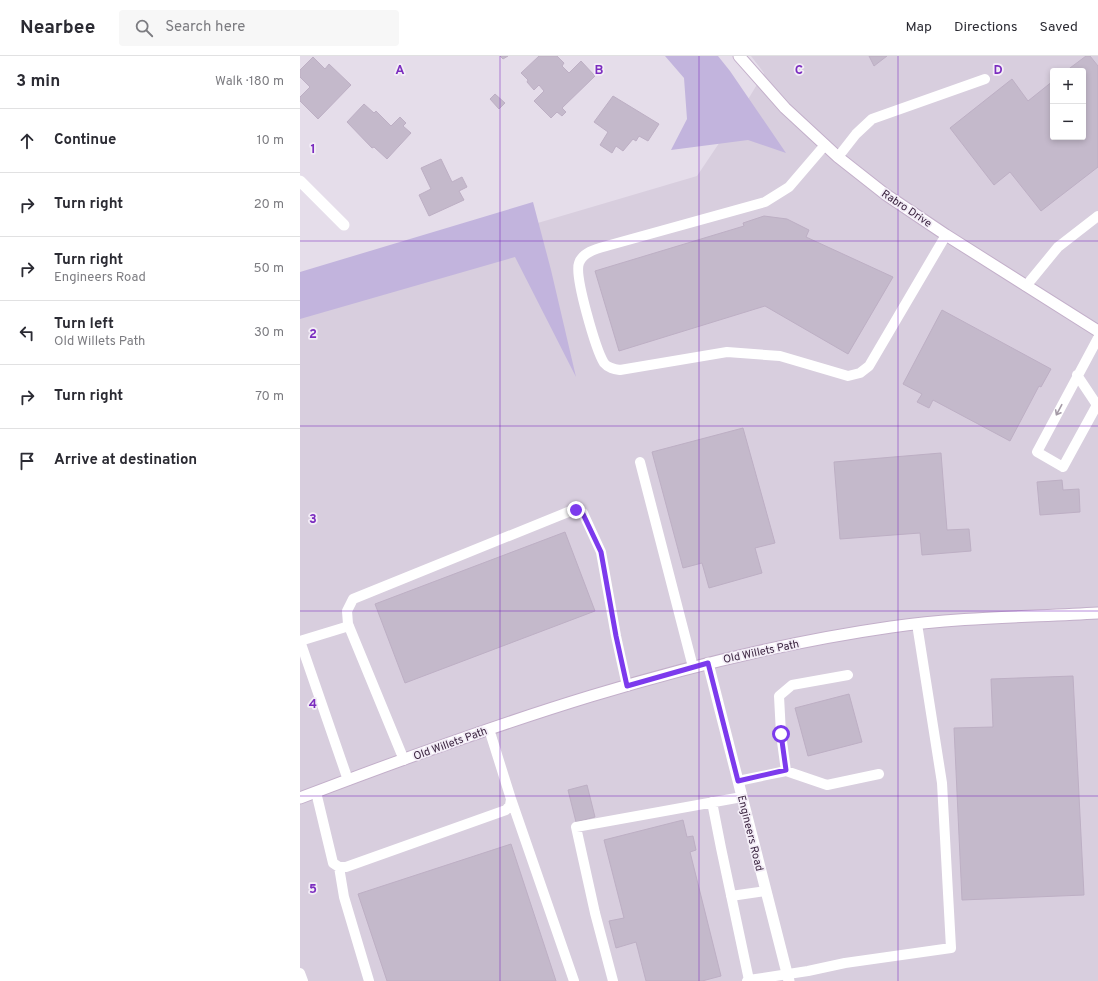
<!DOCTYPE html>
<html lang="en">
<head>
<meta charset="utf-8">
<style>
  :root { --surface:#fff; --page:#f7f7f7; --text:#2b2b33; --muted:#7c7c81; --line:#e1e1e2 }
  body { margin:0; font-family:Overpass,sans-serif; background:var(--page); color:var(--text) }
  .controls { position:absolute; right:12px; top:12px; display:grid; overflow:hidden; border-radius:4px; box-shadow:0 2px 6px #0003 }
  .controls button { width:36px; height:36px; display:grid; place-items:center; padding:0; border:0; border-bottom:1px solid var(--line); background:var(--surface); color:var(--text); font:20px sans-serif }
  .stop { position:absolute; width:12px; height:12px; margin:-9px; border:3px solid #7c3aed; border-radius:50%; background:#fff }
  .stop.end { background:#7c3aed; border-color:#fff; box-shadow:0 1px 4px #0008 }
  .list { margin:0; padding:0; list-style:none }
  h2 { display:flex; justify-content:space-between; align-items:center; height:52px; margin:0; padding:0 16px; font-size:17px }
  h2 small { font-size:13px; font-weight:400; color:var(--muted) }
  .list li { display:grid; grid-template-columns:26px 1fr auto; gap:12px; align-items:center; box-sizing:border-box; height:64px; padding:0 16px; border-top:1px solid var(--line) }
  .list b { display:block; font-size:15px; white-space:nowrap }
  .list p { margin:0; font-size:13px; white-space:nowrap; color:var(--muted) }
  .list em { font-size:13px; font-style:normal; color:var(--muted) }
  .icon { flex:none; width:22px; height:22px; fill:none; stroke:currentColor; stroke-width:2; stroke-linecap:round; stroke-linejoin:round }
  .map { position:relative; flex:none; width:798px; height:925px; overflow:hidden }
  header { display:flex; align-items:center; gap:24px; box-sizing:border-box; height:56px; padding:0 20px; background:var(--surface); border-bottom:1px solid var(--line) }
  header strong { font-size:19px }
  nav { display:flex; gap:22px; margin-inline-start:auto; font-size:14px }
  .search { width:280px; height:36px; background:var(--page); display:flex; align-items:center; gap:10px; box-sizing:border-box; padding:0 14px; border-radius:4px; color:var(--muted); font-size:15px }
  main { display:flex }
  aside { flex:1; background:var(--surface) }
  .map>svg:first-child { display:block }
</style>
</head>
<body>
<header>
<strong>Nearbee</strong>
<div class="search"><svg class="icon" aria-label="search" viewBox="0 0 24 24"><circle cx="10" cy="10" r="6"/><path d="M15 15l6 6"/></svg>Search here</div>
<nav><a>Map</a><a>Directions</a><a>Saved</a></nav>
</header>
<main>
<aside>
<h2>3 min<small>Walk · 180 m</small></h2>
<ul class="list">
<li><svg class="icon" aria-label="ahead" viewBox="0 0 24 24"><path d="M12 20V5M6 11l6-6 6 6"/></svg><div><b>Continue</b></div><em>10 m</em></li>
<li><svg class="icon" aria-label="right" viewBox="0 0 24 24"><path d="M7 20v-9h11M14 6l5 5-5 5"/></svg><div><b>Turn right</b></div><em>20 m</em></li>
<li><svg class="icon" aria-label="right" viewBox="0 0 24 24"><path d="M7 20v-9h11M14 6l5 5-5 5"/></svg><div><b>Turn right</b><p>Engineers Road</p></div><em>50 m</em></li>
<li><svg class="icon" aria-label="left" viewBox="0 0 24 24"><path d="M17 20v-9H6M10 6l-5 5 5 5"/></svg><div><b>Turn left</b><p>Old Willets Path</p></div><em>30 m</em></li>
<li><svg class="icon" aria-label="right" viewBox="0 0 24 24"><path d="M7 20v-9h11M14 6l5 5-5 5"/></svg><div><b>Turn right</b></div><em>70 m</em></li>
<li><svg class="icon" aria-label="arrive" viewBox="0 0 24 24"><path d="M6 21V4h12l-3 4 3 4H6"/></svg><div><b>Arrive at destination</b></div></li>
</ul>
</aside>
<div class="map">
<svg width="798" height="925" viewBox="0 0 798 925">
  <rect width="100%" height="100%" fill="#e5ddea"/>
  <!-- built -->
  <path fill="#d8cede" fill-rule="evenodd" d="M 451,0 L 798,0 L 798,925 L 0,925 L 0,237 L 397,120 L 444,50 L 464,17 ZM 753,15 L 783,15 L 783,81 L 753,81 Z"/>
  <!-- green -->
  <path fill="#c2b4dd" d="M 365,0 L 418,0 L 430,15 L 486,97 L 448,84 L 371,94 L 387,63 L 384,22 Z
    M 233,146 L 251,214 L 276,321 L 215,201 L 0,263 L 0,216 Z"/>
  <!-- building -->
  <path fill="#c4b9cb" stroke="#bdafc4" d="M 200,0 L 208,0 L 203,3 Z
    M 239,0 L 257,0 L 264,7 L 262,10 L 269,17 L 281,5 L 295,20 L 262,52 L 266,56 L 262,60 L 257,56 L 251,62 L 234,45 L 244,35 L 239,29 L 234,34 L 227,26 L 228,24 L 221,17 Z
    M 569,0 L 587,0 L 574,10 Z
    M 786,0 L 790,0 L 798,10 L 798,111 L 741,155 L 710,116 L 694,129 L 650,72 L 712,23 L 728,45 L 753,25 L 753,81 L 783,81 L 783,15 L 766,15 Z
    M 13,1 L 25,13 L 29,8 L 51,29 L 18,63 L 0,45 L 0,41 L 10,31 L 0,21 L 0,14 Z
    M 195,38 L 205,47 L 199,53 L 190,43 Z
    M 313,40 L 359,68 L 348,85 L 339,80 L 336,85 L 333,83 L 323,95 L 316,90 L 312,97 L 300,89 L 308,76 L 294,66 Z
    M 64,48 L 74,57 L 76,55 L 91,70 L 100,61 L 106,67 L 103,70 L 111,77 L 87,103 L 74,91 L 72,92 L 47,66 Z
    M 141,103 L 152,126 L 162,121 L 167,131 L 159,135 L 164,144 L 129,160 L 119,139 L 131,133 L 121,112 Z
    M 464,160 L 487,163 L 509,174 L 506,181 L 593,221 L 548,298 L 465,250 L 319,295 L 295,215 L 444,170 L 443,167 Z
    M 642,254 L 751,313 L 741,331 L 739,330 L 710,385 L 633,344 L 629,352 L 617,346 L 622,338 L 603,328 Z
    M 443,372 L 475,487 L 455,492 L 462,517 L 409,532 L 402,507 L 383,512 L 352,396 Z
    M 641,397 L 647,474 L 669,473 L 671,495 L 622,499 L 620,477 L 540,483 L 534,406 Z
    M 762,424 L 763,434 L 779,433 L 780,456 L 740,459 L 737,426 Z
    M 265,476 L 295,555 L 105,627 L 75,548 Z
    M 773,620 L 784,839 L 662,844 L 654,672 L 693,671 L 691,623 Z
    M 549,638 L 562,686 L 508,700 L 495,652 Z
    M 287,729 L 295,761 L 276,766 L 268,734 Z
    M 383,764 L 387,781 L 393,780 L 396,794 L 390,796 L 421,920 L 402,925 L 346,925 L 336,886 L 316,892 L 309,865 L 324,862 L 304,784 Z
    M 211,788 L 256,925 L 87,925 L 58,838 Z"/>
  <g fill="none" stroke-linecap="round" stroke-linejoin="round">
    <defs>
      <path id="secondary" d="M 439,0 L 485,52 L 538,101 L 585,138 L 646,179 L 798,275
        M 0,742 C 191,669 388,600 591,571 C 659,561 730,561 798,557"/>
    </defs>
    <!-- secondary casing -->
    <use href="#secondary" stroke="#c3afca" stroke-width="13"/>
    <!-- service -->
    <path stroke="#fff" stroke-width="10" d="M 525,89 L 489,131 L 465,146 L 310,189 C 300,192 283,195 279,207 C 274,220 296,294 304,307 C 308,312 314,313 320,314 L 427,296 L 480,300 L 548,320 L 560,317 L 569,310 L 646,179
      M 538,101 L 556,78 L 572,63 L 685,23
      M 726,230 L 758,191 L 798,160
      M 777,319 L 797,349 L 763,411 L 737,396 L 798,282
      M 340,406 L 393,611
      M 0,585 L 48,724
      M 0,585 L 49,570
      M 104,704 L 48,568 L 47,555 L 53,543 L 268,456 L 275,454 L 283,457 L 301,496 L 316,580 L 327,630
      M 486,715 L 481,678 L 479,640 L 492,629 L 548,619
      M 438,725 L 486,715 L 527,729 L 579,718
      M 16,736 L 33,807 L 39,811 L 46,811 L 206,754 L 210,749 L 211,743 L 189,673
      M 211,743 L 274,925
      M 412,746 L 421,792 L 449,924
      M 39,811 L 44,841 L 69,925
      M 431,840 L 466,835
      M 0,917 L 3,925
      M 313,925 L 295,857 L 276,771 L 442,741
      M 447,925 L 449,924 L 508,915 L 545,907 L 651,892 L 642,727 L 617,568"/>
    <!-- minor -->
    <path stroke="#fff" stroke-width="11" d="M 0,125 L 44,169
      M 408,607 L 489,925"/>
    <!-- secondary -->
    <use href="#secondary" stroke="#fff" stroke-width="11"/>
  </g>
  <!-- one-way arrows -->
  <defs><path id="oneway-shaft" d="M-6 0H5M1.5-3L5.5 0L1.5 3" fill="none" stroke-width="1.6" stroke-linecap="round" stroke-linejoin="round"/></defs>
  <use stroke="#a49aa6" href="#oneway-shaft" transform="translate(759 354) rotate(118)"/>
  <g fill="none" stroke-linecap="round" stroke-linejoin="round">
    <!-- route -->
    <path stroke="#7c3aed" stroke-width="5" d="M 276,454 L 283,458 L 301,496 L 316,580 L 327,630 L 408,607 L 438,725 L 486,714 L 481,678"/>
  </g>
  <!-- grid -->
  <path fill="none" stroke="#7b2cbf" stroke-width="1" stroke-opacity="0.55" d="M 200,0 L 200,925M 399,0 L 399,925M 598,0 L 598,925M 0,185 L 798,185M 0,370 L 798,370M 0,555 L 798,555M 0,740 L 798,740"/>
  <g text-anchor="middle" stroke-width="3.5" stroke-linejoin="round" paint-order="stroke">
    <!-- street labels -->
    <g font-size="11" fill="#351e3a" stroke="#f3edf7">
      <text transform="translate(607 152) rotate(34)" y="4">Rabro Drive</text>
      <text transform="translate(461 595) rotate(-12)" y="4">Old Willets Path</text>
      <text transform="translate(150 687) rotate(-20)" y="4">Old Willets Path</text>
      <text transform="translate(451 777) rotate(76)" y="4">Engineers Road</text>
    </g>
  </g>
  <g font-size="13" text-anchor="middle" font-weight="bold" fill="#7b2cbf" stroke="#f3edf7" stroke-width="3.5" stroke-linejoin="round" paint-order="stroke">
    <text x="100" y="18">A</text>
    <text x="299" y="18">B</text>
    <text x="499" y="18">C</text>
    <text x="698" y="18">D</text>
    <text x="13" y="97">1</text>
    <text x="13" y="282">2</text>
    <text x="13" y="467">3</text>
    <text x="13" y="652">4</text>
    <text x="13" y="837">5</text>
  </g>
</svg>
<div class="controls">
<button>+</button>
<button>−</button>
</div>
<div class="stop" style="left:481px;top:678px"></div>
<div class="stop end" style="left:276px;top:454px"></div>
</div>
</main>
</body>
</html>
